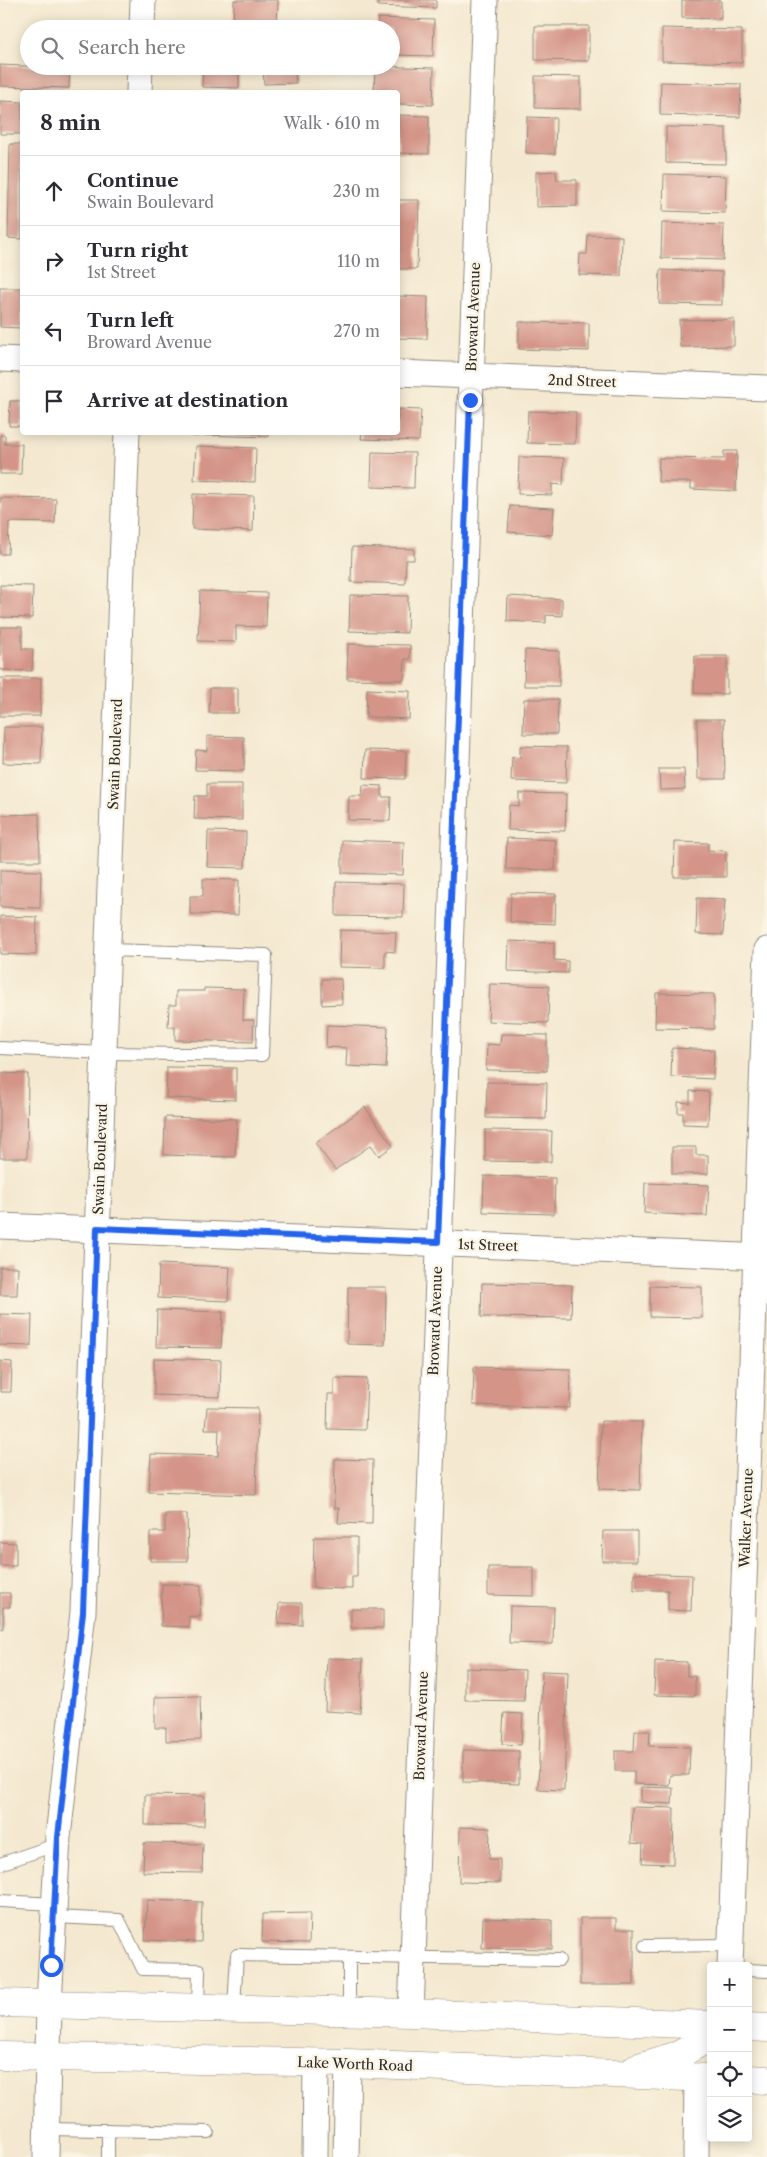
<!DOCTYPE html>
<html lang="en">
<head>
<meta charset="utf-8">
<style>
  :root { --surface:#fff; --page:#f7f7f7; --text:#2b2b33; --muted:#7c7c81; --line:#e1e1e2 }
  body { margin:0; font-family:"Libre Caslon Text",serif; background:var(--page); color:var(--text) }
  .controls { position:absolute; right:15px; bottom:15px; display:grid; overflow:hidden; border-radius:5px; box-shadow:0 2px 12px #0003 }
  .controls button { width:45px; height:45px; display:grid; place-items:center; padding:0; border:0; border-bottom:1px solid var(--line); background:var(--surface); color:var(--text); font:25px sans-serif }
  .stop { position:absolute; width:15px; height:15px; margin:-11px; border:4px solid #2563eb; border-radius:50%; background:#fff }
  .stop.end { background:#2563eb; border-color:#fff; box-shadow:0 1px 5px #0008 }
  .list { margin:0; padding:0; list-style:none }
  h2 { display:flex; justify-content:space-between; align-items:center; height:65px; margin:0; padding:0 20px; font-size:21px }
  h2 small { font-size:16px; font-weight:400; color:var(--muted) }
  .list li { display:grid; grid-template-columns:32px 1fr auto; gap:15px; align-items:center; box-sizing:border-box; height:70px; padding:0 20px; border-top:1px solid var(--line) }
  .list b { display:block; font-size:19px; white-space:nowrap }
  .list p { margin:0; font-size:16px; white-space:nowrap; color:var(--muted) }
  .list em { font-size:16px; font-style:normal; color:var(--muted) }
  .icon { flex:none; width:28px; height:28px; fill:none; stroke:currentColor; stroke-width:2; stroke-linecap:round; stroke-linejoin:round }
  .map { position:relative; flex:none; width:767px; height:2157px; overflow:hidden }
  .search { position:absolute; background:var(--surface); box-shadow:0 2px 12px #0003; left:20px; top:20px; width:380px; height:55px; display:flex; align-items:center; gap:12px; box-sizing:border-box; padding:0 18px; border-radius:28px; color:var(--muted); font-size:19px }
  .panel { position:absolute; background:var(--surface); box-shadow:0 2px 12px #0003; left:20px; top:90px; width:380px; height:345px; border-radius:5px }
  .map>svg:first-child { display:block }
</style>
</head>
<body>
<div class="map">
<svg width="767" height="2157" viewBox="0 0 767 2157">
  <rect width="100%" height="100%" fill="#fcf5e5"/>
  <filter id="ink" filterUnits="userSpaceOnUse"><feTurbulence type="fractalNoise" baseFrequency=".02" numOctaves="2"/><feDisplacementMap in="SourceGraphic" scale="10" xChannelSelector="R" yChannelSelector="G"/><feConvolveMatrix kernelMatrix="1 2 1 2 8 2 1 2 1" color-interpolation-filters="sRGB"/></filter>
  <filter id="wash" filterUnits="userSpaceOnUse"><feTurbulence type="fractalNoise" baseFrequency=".0096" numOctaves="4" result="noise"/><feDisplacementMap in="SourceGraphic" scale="20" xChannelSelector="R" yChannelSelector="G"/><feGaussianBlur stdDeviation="1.12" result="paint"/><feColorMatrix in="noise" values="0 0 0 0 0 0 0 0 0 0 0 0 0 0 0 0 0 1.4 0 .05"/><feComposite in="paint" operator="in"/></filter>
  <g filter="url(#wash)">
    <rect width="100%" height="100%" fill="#f4e9d0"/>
    <g id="blocks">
      <!-- building -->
      <path fill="#d49488" d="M 234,0 L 278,0 L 277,27 L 233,29 Z
        M 378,0 L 436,0 L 436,8 L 378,6 Z
        M 682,0 L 721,0 L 721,19 L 682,18 Z
        M 378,18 L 434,20 L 433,56 L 391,55 L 391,29 L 377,29 Z
        M 535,26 L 589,26 L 589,61 L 535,60 Z
        M 662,28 L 742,30 L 742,63 L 662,61 Z
        M 0,65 L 70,68 L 69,88 L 0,86 Z
        M 263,66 L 295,66 L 296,83 L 264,84 Z
        M 375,66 L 434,68 L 433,105 L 398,104 L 398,92 L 374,92 Z
        M 203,68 L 239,68 L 239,88 L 202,87 Z
        M 535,76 L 581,77 L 581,109 L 535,108 Z
        M 661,82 L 741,84 L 740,117 L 660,115 Z
        M 0,101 L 22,102 L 22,134 L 0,134 Z
        M 398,115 L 429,116 L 429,154 L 398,153 Z
        M 527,117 L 556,118 L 555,154 L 526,153 Z
        M 666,127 L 726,128 L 726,164 L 666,163 Z
        M 10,144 L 22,144 L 22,239 L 8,238 Z
        M 556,171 L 557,180 L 577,180 L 577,206 L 536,207 L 536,172 Z
        M 664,174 L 726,176 L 725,213 L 663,211 Z
        M 398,200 L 419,200 L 417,269 L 398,269 Z
        M 662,223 L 724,225 L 723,260 L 661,258 Z
        M 588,235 L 622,236 L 621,276 L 579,275 L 580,254 L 587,254 Z
        M 660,270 L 722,272 L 722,305 L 659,304 Z
        M 0,288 L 22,288 L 22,328 L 0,327 Z
        M 398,296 L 428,297 L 427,339 L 398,338 Z
        M 734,319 L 734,346 L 680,347 L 679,320 Z
        M 519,322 L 589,323 L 589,351 L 519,349 Z
        M 10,401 L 22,401 L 22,426 L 9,426 Z
        M 398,409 L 421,410 L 419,441 L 361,439 L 362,432 L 398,432 Z
        M 528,411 L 576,412 L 575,444 L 527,443 Z
        M 194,432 L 268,432 L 268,437 L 194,435 Z
        M 0,435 L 5,435 L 5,444 L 22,444 L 21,474 L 0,474 Z
        M 196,446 L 256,448 L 255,482 L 194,480 Z
        M 724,451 L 737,451 L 736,491 L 691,489 L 691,482 L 658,482 L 659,458 L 724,459 Z
        M 372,452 L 415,453 L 414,488 L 371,487 Z
        M 519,457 L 564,458 L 563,485 L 552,484 L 552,495 L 518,494 Z
        M 193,494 L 254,496 L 253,531 L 192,529 Z
        M 0,498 L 56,499 L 55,523 L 9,522 L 8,554 L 0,554 Z
        M 510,506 L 554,508 L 552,535 L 508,532 Z
        M 352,547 L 414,549 L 414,560 L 406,560 L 405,584 L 351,582 Z
        M 0,585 L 33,586 L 32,618 L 0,617 Z
        M 200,591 L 267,593 L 266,627 L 236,626 L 236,642 L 198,641 Z
        M 350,595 L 408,596 L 407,633 L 349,631 Z
        M 508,596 L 562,599 L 562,616 L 546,615 L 546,623 L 507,621 Z
        M 0,627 L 22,627 L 22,649 L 33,649 L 32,671 L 0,670 Z
        M 348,644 L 410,645 L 410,659 L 405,659 L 404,680 L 347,679 Z
        M 525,650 L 559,651 L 559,686 L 524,686 Z
        M 695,656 L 727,656 L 727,694 L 694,693 Z
        M 0,678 L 41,678 L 40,716 L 0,716 Z
        M 210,688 L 238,688 L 238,713 L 209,713 Z
        M 367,689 L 410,691 L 409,719 L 366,717 Z
        M 524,699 L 558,699 L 557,734 L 523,734 Z
        M 697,719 L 724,719 L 725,779 L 698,779 Z
        M 4,727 L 42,727 L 41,764 L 3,763 Z
        M 207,736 L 244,737 L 244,771 L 195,770 L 196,750 L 207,751 Z
        M 520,746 L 567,747 L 566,783 L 511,781 L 512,757 L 520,758 Z
        M 365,750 L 406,751 L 405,779 L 364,778 Z
        M 659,769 L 684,769 L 685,789 L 660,790 Z
        M 207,784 L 242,784 L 242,820 L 194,819 L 195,796 L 207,796 Z
        M 363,785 L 382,786 L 382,797 L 391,797 L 390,821 L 348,820 L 349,796 L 362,796 Z
        M 519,793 L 566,794 L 565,831 L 508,830 L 509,805 L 519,806 Z
        M 39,814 L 40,861 L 0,861 L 0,815 Z
        M 208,831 L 246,832 L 245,868 L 207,867 Z
        M 507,838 L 556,840 L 555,870 L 506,869 Z
        M 342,840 L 404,842 L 403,875 L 342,873 Z
        M 675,842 L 708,843 L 708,850 L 726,851 L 726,877 L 674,877 Z
        M 0,870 L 41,871 L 40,908 L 0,907 Z
        M 203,879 L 239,880 L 238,915 L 190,914 L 190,896 L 203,896 Z
        M 336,882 L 404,884 L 403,917 L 336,916 Z
        M 511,893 L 556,894 L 555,924 L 510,922 Z
        M 697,898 L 725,899 L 723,935 L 696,934 Z
        M 0,916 L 37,917 L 36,955 L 0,954 Z
        M 340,930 L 396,932 L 395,952 L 385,951 L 385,968 L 339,967 Z
        M 509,941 L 554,943 L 554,960 L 568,961 L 568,973 L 508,971 Z
        M 322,979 L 341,979 L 342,1004 L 322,1005 Z
        M 490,984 L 549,986 L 548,1023 L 488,1021 Z
        M 204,988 L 244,989 L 243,1020 L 254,1020 L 253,1042 L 175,1040 L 175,1027 L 168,1027 L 169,1005 L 176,1005 L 176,991 L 204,991 Z
        M 656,993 L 714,994 L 714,1029 L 655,1028 Z
        M 327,1025 L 388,1027 L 386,1068 L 346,1066 L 347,1048 L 326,1047 Z
        M 501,1034 L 547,1035 L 547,1071 L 486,1070 L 487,1044 L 500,1045 Z
        M 672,1048 L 714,1050 L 713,1079 L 671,1077 Z
        M 167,1067 L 236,1068 L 236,1100 L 166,1098 Z
        M 0,1073 L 28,1074 L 27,1158 L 0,1158 Z
        M 487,1082 L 547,1083 L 546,1119 L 486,1118 Z
        M 690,1091 L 709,1092 L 708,1125 L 683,1124 L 683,1113 L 678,1113 L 678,1102 L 690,1103 Z
        M 365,1107 L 393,1146 L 379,1156 L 371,1145 L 335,1170 L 315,1143 Z
        M 165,1117 L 237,1119 L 235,1157 L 164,1155 Z
        M 485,1130 L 552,1131 L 551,1162 L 485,1161 Z
        M 672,1147 L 696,1147 L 696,1155 L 708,1155 L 708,1174 L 672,1174 Z
        M 484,1176 L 555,1178 L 554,1214 L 483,1212 Z
        M 645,1183 L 709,1185 L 707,1216 L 644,1213 Z
        M 159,1264 L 230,1267 L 228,1301 L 158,1298 Z
        M 0,1267 L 18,1267 L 17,1295 L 0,1295 Z
        M 482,1283 L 572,1285 L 571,1318 L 481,1317 Z
        M 650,1286 L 702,1287 L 702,1318 L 650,1317 Z
        M 348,1287 L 386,1287 L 385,1345 L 347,1344 Z
        M 157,1310 L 223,1312 L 221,1348 L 156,1347 Z
        M 0,1314 L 32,1315 L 31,1346 L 0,1345 Z
        M 154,1358 L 221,1360 L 220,1397 L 154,1395 Z
        M 0,1361 L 12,1362 L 11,1392 L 0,1392 Z
        M 474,1367 L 571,1369 L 570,1408 L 473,1405 Z
        M 334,1378 L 367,1379 L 365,1430 L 327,1429 L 328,1394 L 334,1394 Z
        M 207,1407 L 258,1408 L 256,1495 L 149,1492 L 151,1454 L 218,1456 L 219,1429 L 205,1429 Z
        M 601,1421 L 642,1422 L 640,1490 L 599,1489 Z
        M 335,1459 L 373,1460 L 372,1524 L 338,1523 L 339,1508 L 334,1508 Z
        M 165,1514 L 187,1514 L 188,1561 L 150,1561 L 150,1532 L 165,1532 Z
        M 603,1531 L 637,1531 L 637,1561 L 602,1561 Z
        M 314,1537 L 357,1537 L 357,1577 L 352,1577 L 352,1589 L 313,1588 Z
        M 0,1542 L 16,1543 L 16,1566 L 0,1566 Z
        M 488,1567 L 534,1567 L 534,1596 L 488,1595 Z
        M 634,1573 L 692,1575 L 691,1611 L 668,1610 L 668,1590 L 634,1590 Z
        M 162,1584 L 201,1585 L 200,1617 L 189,1616 L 189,1627 L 161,1626 Z
        M 0,1593 L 10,1593 L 10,1607 L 3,1607 L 3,1629 L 0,1629 Z
        M 279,1603 L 302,1603 L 302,1625 L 278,1624 Z
        M 510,1606 L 554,1607 L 553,1644 L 509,1643 Z
        M 351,1609 L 383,1609 L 383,1628 L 351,1628 Z
        M 327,1658 L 363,1659 L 360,1713 L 325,1711 Z
        M 655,1661 L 687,1662 L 687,1676 L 695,1676 L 695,1696 L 654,1695 Z
        M 465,1668 L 525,1670 L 524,1701 L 465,1700 Z
        M 542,1671 L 568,1672 L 564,1790 L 538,1789 Z
        M 200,1696 L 201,1740 L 166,1741 L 166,1728 L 155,1728 L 155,1697 Z
        M 504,1713 L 523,1714 L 521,1745 L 502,1744 Z
        M 635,1731 L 650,1731 L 649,1746 L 690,1747 L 689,1775 L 670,1775 L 669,1785 L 634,1784 L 634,1771 L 615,1771 L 615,1751 L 634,1751 Z
        M 463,1750 L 519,1751 L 519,1784 L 463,1782 Z
        M 641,1787 L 673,1788 L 672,1804 L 641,1802 Z
        M 145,1795 L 205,1796 L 204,1826 L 145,1825 Z
        M 632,1807 L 674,1808 L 673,1864 L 642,1863 L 643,1844 L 631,1843 Z
        M 460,1827 L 490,1828 L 489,1859 L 500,1859 L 500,1883 L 459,1882 Z
        M 144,1843 L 203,1844 L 202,1873 L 143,1872 Z
        M 147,1900 L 202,1902 L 201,1942 L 145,1940 Z
        M 310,1913 L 309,1943 L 262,1942 L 263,1914 Z
        M 483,1918 L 552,1920 L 552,1949 L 482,1948 Z
        M 580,1918 L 616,1918 L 616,1929 L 634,1929 L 634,1985 L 580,1985 Z"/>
    </g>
  </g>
  <g filter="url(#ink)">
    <use href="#blocks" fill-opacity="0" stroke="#908a7e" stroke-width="1"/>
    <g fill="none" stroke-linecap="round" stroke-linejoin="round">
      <defs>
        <path id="lane" d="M 0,1048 L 104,1053 L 262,1055 L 266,955 L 108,950
          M 0,1864 L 58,1844
          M 0,1901 L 55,1904
          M 54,1917 L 119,1920 L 143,1969 L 199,1970 L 198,2007
          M 645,1946 L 730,1945
          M 349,1957 L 349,2011
          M 748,1970 L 767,1971
          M 234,2008 L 237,1955 L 559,1960
          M 47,2129 L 208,2132
          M 108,2157 L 108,2130"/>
        <path id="street" d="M 142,29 L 143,0
          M 139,92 L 140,66
          M 0,359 L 22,360
          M 398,373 L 767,388
          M 0,1226 L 767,1257
          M 730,1966 L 767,950
          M 411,2013 L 485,0
          M 46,2157 L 49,2004 L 58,1837 L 83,1612 L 127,432
          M 315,2157 L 316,2062
          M 346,2157 L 348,2063
          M 696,2157 L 697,2077"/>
        <path id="primary" d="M 0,2003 L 411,2013 L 711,2025
          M 748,2027 L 767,2028
          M 0,2056 L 348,2063 L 711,2078
          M 636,2068 L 679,2055 L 711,2036
          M 748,2079 L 767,2080"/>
      </defs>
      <!-- lane casing -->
      <use href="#lane" stroke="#908a7e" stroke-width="14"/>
      <!-- street casing -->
      <use href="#street" stroke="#908a7e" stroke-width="27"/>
      <!-- primary casing -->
      <use href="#primary" stroke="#908a7e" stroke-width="29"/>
      <!-- lane -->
      <use href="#lane" stroke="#fff" stroke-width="12"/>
      <!-- street -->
      <use href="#street" stroke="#fff" stroke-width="25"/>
      <!-- primary -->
      <use href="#primary" stroke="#fff" stroke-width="28"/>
    </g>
  </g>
  <g fill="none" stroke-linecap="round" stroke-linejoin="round" filter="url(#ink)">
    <!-- route -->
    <path stroke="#2563eb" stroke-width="6" d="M 51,1965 L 58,1837 L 83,1612 L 97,1228 L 438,1242 L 470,400"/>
  </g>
  <g text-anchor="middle" stroke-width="5" stroke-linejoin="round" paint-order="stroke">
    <!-- street labels -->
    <g font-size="14" fill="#2b2b2b" stroke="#fcf5e5">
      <text transform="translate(473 317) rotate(-88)" y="5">Broward Avenue</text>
      <text transform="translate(582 381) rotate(2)" y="5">2nd Street</text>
      <text transform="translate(115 754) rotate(-88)" y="5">Swain Boulevard</text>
      <text transform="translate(100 1159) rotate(-88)" y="5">Swain Boulevard</text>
      <text transform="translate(488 1245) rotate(2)" y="5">1st Street</text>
      <text transform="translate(435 1321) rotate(-88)" y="5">Broward Avenue</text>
      <text transform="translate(746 1518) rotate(-88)" y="5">Walker Avenue</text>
      <text transform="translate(421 1726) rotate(-88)" y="5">Broward Avenue</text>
      <text transform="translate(355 2064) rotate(2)" y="5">Lake Worth Road</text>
    </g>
  </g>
</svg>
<div class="controls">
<button>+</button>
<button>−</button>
<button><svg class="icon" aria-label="locate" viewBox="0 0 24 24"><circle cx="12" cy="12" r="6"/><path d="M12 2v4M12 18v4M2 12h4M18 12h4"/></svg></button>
<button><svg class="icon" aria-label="layers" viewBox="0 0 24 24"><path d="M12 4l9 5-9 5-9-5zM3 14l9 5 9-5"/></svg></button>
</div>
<div class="stop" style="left:51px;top:1965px"></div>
<div class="stop end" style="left:470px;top:400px"></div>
<div class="search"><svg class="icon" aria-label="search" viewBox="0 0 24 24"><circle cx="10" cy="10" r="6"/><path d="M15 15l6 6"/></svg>Search here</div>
<section class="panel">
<h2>8 min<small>Walk · 610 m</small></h2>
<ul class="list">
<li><svg class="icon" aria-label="ahead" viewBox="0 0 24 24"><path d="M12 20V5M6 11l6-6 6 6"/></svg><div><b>Continue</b><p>Swain Boulevard</p></div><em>230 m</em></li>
<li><svg class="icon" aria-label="right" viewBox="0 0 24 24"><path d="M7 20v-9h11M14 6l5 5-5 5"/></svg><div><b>Turn right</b><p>1st Street</p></div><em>110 m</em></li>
<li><svg class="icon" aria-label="left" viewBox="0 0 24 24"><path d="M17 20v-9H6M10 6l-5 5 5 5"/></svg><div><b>Turn left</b><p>Broward Avenue</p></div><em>270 m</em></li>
<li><svg class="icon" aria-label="arrive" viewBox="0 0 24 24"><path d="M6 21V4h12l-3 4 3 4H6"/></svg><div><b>Arrive at destination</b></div></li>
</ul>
</section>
</div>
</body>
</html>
